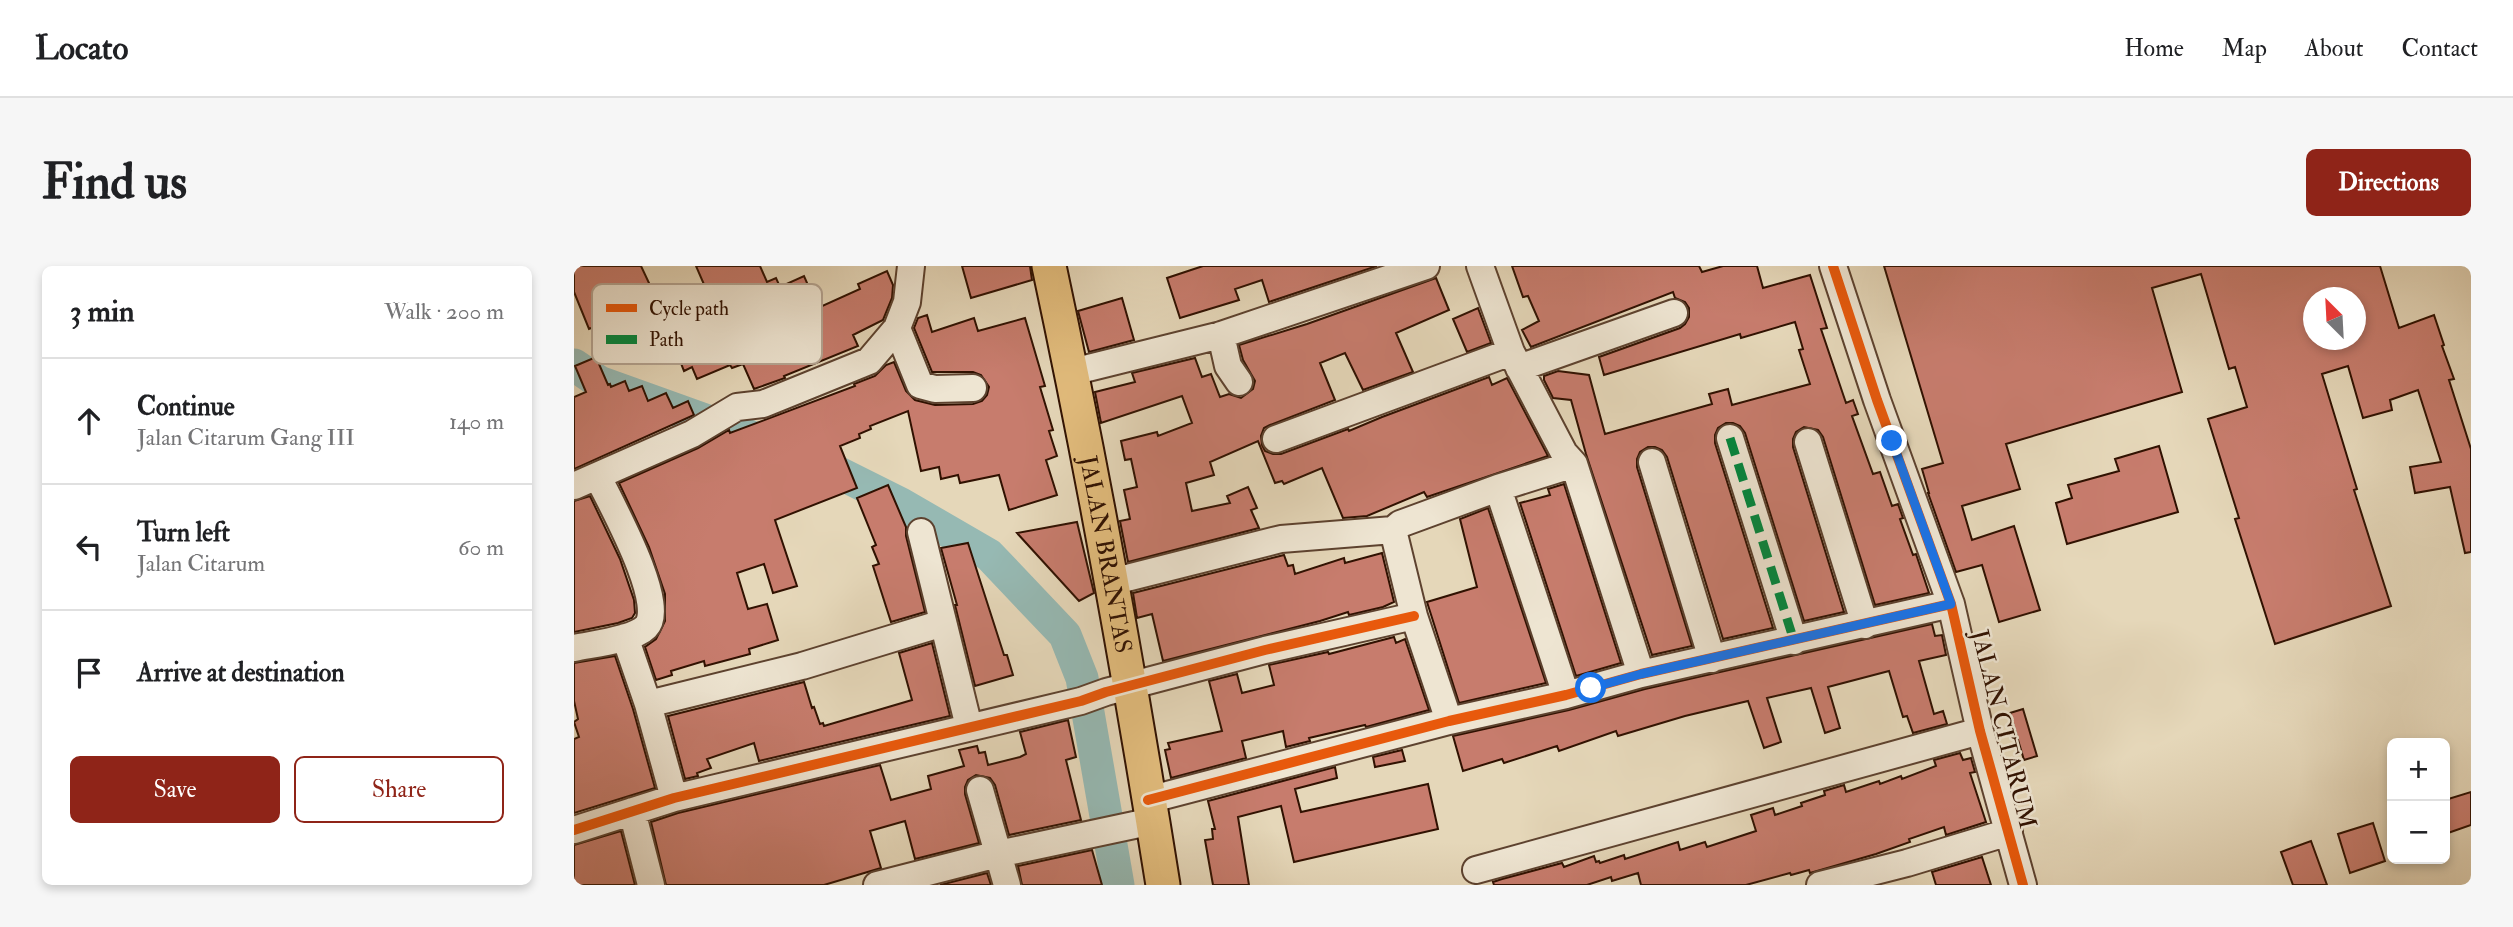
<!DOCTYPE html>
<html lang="en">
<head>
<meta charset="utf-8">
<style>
  :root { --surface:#fff; --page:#f6f6f6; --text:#202124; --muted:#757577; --line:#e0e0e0; --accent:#8f2418 }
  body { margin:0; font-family:"IM FELL Double Pica",serif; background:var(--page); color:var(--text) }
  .controls { position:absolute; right:21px; bottom:21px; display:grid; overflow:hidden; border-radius:10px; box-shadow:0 4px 10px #0003 }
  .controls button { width:63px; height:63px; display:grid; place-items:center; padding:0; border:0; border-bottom:2px solid var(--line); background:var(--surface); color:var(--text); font:35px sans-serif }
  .compass { position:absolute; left:1729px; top:21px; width:63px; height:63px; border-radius:50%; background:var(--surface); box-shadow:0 4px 10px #0003; rotate:336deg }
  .stop { position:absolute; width:21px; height:21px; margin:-16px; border:5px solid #1a73e8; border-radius:50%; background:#fff }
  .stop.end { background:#1a73e8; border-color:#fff; box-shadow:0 2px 7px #0008 }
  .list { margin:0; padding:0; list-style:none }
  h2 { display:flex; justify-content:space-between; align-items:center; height:91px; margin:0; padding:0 28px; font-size:30px }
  h2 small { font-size:23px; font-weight:400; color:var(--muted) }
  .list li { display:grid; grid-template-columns:46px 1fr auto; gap:21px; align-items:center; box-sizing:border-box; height:126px; padding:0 28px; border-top:2px solid var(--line) }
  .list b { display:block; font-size:26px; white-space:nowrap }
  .list p { margin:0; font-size:23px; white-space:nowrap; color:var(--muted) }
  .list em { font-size:23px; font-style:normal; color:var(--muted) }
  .actions { display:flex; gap:14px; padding:21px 28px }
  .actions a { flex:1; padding:16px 0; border:2px solid var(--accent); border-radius:10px; text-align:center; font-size:24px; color:var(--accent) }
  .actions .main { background:var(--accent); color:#fff }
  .icon { flex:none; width:38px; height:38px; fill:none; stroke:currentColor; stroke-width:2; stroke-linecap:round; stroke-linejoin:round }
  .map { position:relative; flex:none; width:1897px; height:619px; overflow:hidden; border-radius:10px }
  header { display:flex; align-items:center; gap:42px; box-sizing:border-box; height:98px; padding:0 35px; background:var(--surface); border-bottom:2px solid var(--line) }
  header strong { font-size:33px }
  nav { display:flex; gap:38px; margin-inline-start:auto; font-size:24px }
  .intro { display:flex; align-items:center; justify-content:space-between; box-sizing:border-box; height:168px; padding:0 42px }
  h1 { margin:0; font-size:49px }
  .button { padding:18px 32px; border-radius:10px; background:var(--accent); color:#fff; font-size:24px; font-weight:700 }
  main { display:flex; gap:42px; padding:0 42px }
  aside { flex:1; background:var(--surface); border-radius:10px; box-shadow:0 4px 10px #0003 }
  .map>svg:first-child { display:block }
</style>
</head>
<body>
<header>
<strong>Locato</strong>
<nav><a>Home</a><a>Map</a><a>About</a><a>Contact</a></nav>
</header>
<div class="intro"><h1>Find us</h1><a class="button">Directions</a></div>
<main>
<aside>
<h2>3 min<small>Walk · 200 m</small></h2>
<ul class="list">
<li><svg class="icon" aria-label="ahead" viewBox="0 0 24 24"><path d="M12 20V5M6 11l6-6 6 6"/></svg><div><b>Continue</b><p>Jalan Citarum Gang III</p></div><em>140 m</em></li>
<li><svg class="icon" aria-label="left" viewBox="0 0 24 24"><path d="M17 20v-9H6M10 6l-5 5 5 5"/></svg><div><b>Turn left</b><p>Jalan Citarum</p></div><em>60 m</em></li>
<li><svg class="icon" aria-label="arrive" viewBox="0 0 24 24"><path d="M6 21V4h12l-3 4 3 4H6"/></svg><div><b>Arrive at destination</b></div></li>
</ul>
<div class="actions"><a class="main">Save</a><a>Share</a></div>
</aside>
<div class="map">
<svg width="1897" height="619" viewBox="0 0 1897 619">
  <rect width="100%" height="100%" fill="#e5d7b9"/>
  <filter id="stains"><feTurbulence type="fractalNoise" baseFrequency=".00286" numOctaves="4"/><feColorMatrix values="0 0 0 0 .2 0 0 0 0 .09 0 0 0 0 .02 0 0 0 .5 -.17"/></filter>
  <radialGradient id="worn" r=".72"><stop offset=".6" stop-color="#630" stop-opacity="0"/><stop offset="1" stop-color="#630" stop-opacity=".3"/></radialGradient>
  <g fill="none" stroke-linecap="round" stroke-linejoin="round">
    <!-- river -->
    <path stroke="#96b9b3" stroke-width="33" d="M 0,99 L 25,116 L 170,168 L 255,202 L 327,238 L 415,289 L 491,369 L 508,412 L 544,619"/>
  </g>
  <!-- building -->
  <path fill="#c77c6d" stroke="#301101" stroke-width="2" fill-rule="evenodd" d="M 0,0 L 67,0 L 106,83 L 147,65 L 132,32 L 135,30 L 122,0 L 186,0 L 193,16 L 202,12 L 206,21 L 230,10 L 244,42 L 286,23 L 284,18 L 313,5 L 319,19 L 318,32 L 309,54 L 279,69 L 284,80 L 210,110 L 211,112 L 180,123 L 169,98 L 158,102 L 156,99 L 123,113 L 118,101 L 110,105 L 103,87 L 89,93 L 83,82 L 66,90 L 60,80 L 52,84 L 37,54 L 15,63 L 0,26 Z
    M 388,0 L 456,0 L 458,14 L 397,32 Z
    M 629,0 L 803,0 L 695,36 L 688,14 L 661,23 L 665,34 L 606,52 L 593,12 Z
    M 938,0 L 1125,0 L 1128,6 L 1149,0 L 1183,0 L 1189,22 L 1236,9 L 1253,62 L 1247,63 L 1272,137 L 1279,134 L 1284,148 L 1278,150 L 1299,208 L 1306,206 L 1318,240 L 1324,238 L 1329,252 L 1326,253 L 1339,289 L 1342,288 L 1355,327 L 1301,339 L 1249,171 L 1244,164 L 1230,161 L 1222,166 L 1219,173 L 1219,181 L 1270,346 L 1230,355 L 1171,167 L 1166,160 L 1159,157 L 1152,157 L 1144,162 L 1141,169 L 1141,177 L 1199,362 L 1149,373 L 1093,191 L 1088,184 L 1081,181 L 1074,181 L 1066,186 L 1063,193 L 1063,201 L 1118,380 L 1078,389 L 1012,188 L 997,134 L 979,132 L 970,114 L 970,110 L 984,105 L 1015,109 L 1031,168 L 1138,138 L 1135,128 L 1154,123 L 1158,139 L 1236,118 L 1225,84 L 1229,83 L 1221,56 L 1167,72 L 1166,68 L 1030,109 L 1025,91 L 1106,62 L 1111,58 L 1115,51 L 1115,42 L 1111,36 L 1101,32 L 1099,26 L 957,81 L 948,64 L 965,55 L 954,30 L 949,31 Z
    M 1310,0 L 1806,0 L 1825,62 L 1860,49 L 1870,79 L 1868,80 L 1880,113 L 1875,114 L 1897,183 L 1897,286 L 1891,287 L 1876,221 L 1841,227 L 1836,201 L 1867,196 L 1844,124 L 1816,134 L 1818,144 L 1789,152 L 1774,100 L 1748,108 L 1783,223 L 1780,224 L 1817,340 L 1701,378 L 1661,253 L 1665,252 L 1634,153 L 1673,141 L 1661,101 L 1655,103 L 1627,8 L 1578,22 L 1608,126 L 1432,178 L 1446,223 L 1388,240 L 1398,274 L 1440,260 L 1466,344 L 1425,356 L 1408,299 L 1382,306 L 1354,227 L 1355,227 L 1348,203 L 1369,197 ZM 1740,32 L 1782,32 L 1782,74 L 1740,74 Z
    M 862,12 L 875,44 L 822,67 L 839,106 L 789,124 L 771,87 L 746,97 L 761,134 L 696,159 L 690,162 L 687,170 L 688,179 L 691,185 L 699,188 L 707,188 L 774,163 L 775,165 L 808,151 L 915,111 L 918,119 L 933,112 L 974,190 L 853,231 L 850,226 L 793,250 L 769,252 L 748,202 L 710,218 L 708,215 L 701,217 L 684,175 L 636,196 L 640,209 L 612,217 L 618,245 L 656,237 L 653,230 L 674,221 L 683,242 L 677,244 L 685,262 L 554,296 L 546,255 L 556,253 L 550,224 L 563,221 L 557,193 L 551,194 L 547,175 L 583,166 L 584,170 L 618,157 L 608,130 L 527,157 L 521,126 L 561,116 L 558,107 L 621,92 L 628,111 L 637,108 L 646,131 L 655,128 L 667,132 L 679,123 L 681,115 L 669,94 L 665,79 L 733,58 Z
    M 548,32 L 560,74 L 515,86 L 504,45 Z
    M 904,42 L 917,77 L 893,86 L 879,53 Z
    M 353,49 L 358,66 L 400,52 L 404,65 L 451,52 L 471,120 L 466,121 L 479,164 L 475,165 L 483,190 L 472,194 L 483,229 L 435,244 L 425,209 L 386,217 L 384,209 L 367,213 L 365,201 L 347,205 L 334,145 L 296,160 L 297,163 L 285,168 L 286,172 L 266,180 L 283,222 L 201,254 L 223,320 L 199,327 L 190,298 L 163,307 L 174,343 L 193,338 L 204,374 L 175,383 L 176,388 L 131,400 L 130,395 L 97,405 L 98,409 L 82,414 L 71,381 L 82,373 L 91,355 L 91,328 L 75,281 L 45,217 L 124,182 L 155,164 L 156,167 L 281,120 L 280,118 L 301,110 L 312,99 L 320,96 L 332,125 L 341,134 L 361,139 L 399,138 L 408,135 L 413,129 L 415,121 L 407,109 L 399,106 L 358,106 L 340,62 L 344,52 Z
    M 22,91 L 34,119 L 36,118 L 37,121 L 51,115 L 55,125 L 68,120 L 74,135 L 92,127 L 99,142 L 114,135 L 120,149 L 0,203 L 0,131 L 12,126 L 1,100 Z
    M 1585,180 L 1604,246 L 1493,278 L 1482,237 L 1498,232 L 1494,219 L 1545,205 L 1541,193 Z
    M 990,218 L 1047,397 L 1002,410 L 946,237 L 976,229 L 974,223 Z
    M 314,219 L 332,261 L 332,270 L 351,346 L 317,356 L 299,300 L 305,298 L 298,281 L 302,279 L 283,232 Z
    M 16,230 L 46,293 L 60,334 L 61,347 L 58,352 L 44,357 L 0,366 L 0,235 Z
    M 914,242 L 972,417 L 885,437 L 853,336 L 903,321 L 886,253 Z
    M 503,256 L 520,327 L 505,335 L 443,267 Z
    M 394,277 L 430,389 L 433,389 L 439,409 L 401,420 L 381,339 L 383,339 L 367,282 Z
    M 808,287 L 820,336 L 809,341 L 775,349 L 774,346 L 746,355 L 589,395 L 578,348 L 563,352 L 559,327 L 710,289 L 714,300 L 719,299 L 721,308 L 770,292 L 771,297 Z
    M 1358,358 L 1361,370 L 1368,369 L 1372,389 L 1345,395 L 1360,448 L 1369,445 L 1373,458 L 1339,467 L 1333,450 L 1329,451 L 1315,405 L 1254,421 L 1266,462 L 1251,467 L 1237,422 L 1193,432 L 1207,476 L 1190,482 L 1174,435 L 1111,450 L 1044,470 L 1042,465 L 985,485 L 983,480 L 930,497 L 928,493 L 889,505 L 879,470 L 995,444 L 1071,423 Z
    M 820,371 L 822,377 L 831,373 L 855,444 L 792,461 L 791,459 L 735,472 L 736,475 L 712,481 L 709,465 L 668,475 L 672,492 L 597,512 L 591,484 L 596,483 L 594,477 L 648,465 L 635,415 L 663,408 L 668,427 L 700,419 L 695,399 L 754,386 L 755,388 Z
    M 358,377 L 376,450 L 185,495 L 180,477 L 133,493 L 137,502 L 123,507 L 124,510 L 111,513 L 94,450 L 230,416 L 238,442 L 240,441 L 246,458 L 249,457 L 250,460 L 338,434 L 325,387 Z
    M 41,390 L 59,443 L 81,522 L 0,547 L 0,473 L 5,471 L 0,456 L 4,453 L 0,435 L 0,397 Z
    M 1449,443 L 1463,490 L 1450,494 L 1436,447 Z
    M 494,454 L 502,491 L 492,494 L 507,554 L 435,569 L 421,519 L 416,512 L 402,509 L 394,514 L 391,521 L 391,528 L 405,577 L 341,593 L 331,555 L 296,565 L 307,602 L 250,619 L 92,619 L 77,556 L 104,547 L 306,499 L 317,534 L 357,523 L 354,510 L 390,500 L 385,484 L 403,480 L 405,487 L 411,486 L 414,499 L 446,491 L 452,488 L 446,466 Z
    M 828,484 L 831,495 L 801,501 L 799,491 Z
    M 1386,487 L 1389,494 L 1397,492 L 1401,506 L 1396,507 L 1412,556 L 1372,569 L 1370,561 L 1335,573 L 1336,576 L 1302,588 L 1236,607 L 1235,604 L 1217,609 L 1216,607 L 1172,619 L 1067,619 L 1064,607 L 1038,615 L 1037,611 L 1013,619 L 920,619 L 919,616 L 928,613 L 988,597 L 990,601 L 1020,590 L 1022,596 L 1025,595 L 1026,597 L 1050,589 L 1051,593 L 1104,576 L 1106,584 L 1131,576 L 1133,581 L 1182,565 L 1177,549 L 1199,542 L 1201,549 L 1228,540 L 1227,537 L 1251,529 L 1250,525 L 1270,519 L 1272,526 L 1305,515 L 1306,518 L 1327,510 L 1328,513 L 1362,500 L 1360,494 Z
    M 761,501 L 763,512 L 721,523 L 727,546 L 854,518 L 864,563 L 720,596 L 707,540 L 664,551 L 675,619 L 639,619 L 631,574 L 639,573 L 638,563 L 641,563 L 634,535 Z
    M 1897,526 L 1897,559 L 1871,568 L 1871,534 Z
    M 1799,557 L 1811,595 L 1776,607 L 1764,568 Z
    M 47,565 L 61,619 L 0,619 L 0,579 Z
    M 1737,575 L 1753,619 L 1719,619 L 1707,586 Z
    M 518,584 L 528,619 L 448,619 L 444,600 Z
    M 1408,591 L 1417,619 L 1362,619 L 1358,606 Z
    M 413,607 L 417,619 L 366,619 Z"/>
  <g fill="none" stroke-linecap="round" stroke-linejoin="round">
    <defs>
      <path id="minor" d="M 1259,0 L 1303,134 L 1377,338 L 1406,465 L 1449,619
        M 323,62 L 346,119 L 361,123 L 399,122
        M 647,69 L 654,100 L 665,116
        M 945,102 L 1100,47
        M 498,106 L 647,69 L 852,0
        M 1156,172 L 1220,375
        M 702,173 L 937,86
        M 1234,176 L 1291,359
        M 1078,196 L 1138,393
        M 1000,198 L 1067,408
        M 0,220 L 118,168 L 163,141 L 189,138 L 295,95 L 323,62 L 333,36 L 337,0
        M 924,222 L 992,429
        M 347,266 L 395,461
        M 537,316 L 707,273 L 819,264
        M 51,371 L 74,438 L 100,532
        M 0,382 C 18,378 59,374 72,361 C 94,339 36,236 24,211
        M 74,438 L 228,400 L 369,357
        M 875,455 L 840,350 L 819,264 L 826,258 L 924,222 L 1000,198 L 990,187 L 937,86 L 906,0
        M 406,524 L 433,619
        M 574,534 L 875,455 L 992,429 L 1067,408 L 1377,338
        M 58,545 L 77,619
        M 0,564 L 100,532 L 507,435 L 532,426 L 691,384 L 840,350
        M 902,604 L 1406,465
        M 303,619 L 424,588 L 579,555
        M 1246,619 L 1333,597 L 1435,566"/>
      <g id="major">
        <path id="s1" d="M 475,0 C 519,205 556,412 589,619"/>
      </g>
    </defs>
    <!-- minor casing -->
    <use href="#minor" stroke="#5d422f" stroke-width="30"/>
    <!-- major casing -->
    <use href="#major" stroke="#301101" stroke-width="37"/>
    <!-- minor -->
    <use href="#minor" stroke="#eee5d2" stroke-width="26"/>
    <!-- major -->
    <use href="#major" stroke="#e2bc7c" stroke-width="33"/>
    <!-- quiet -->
    <path stroke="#00873e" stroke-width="9" stroke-dasharray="18 9" stroke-linecap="butt" d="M 1156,172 L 1220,375"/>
    <defs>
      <path id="cycleway" d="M 1259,0 L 1303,134 L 1377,338 L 1406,465 L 1449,619
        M 574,534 L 875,455 L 992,429 L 1067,408 L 1377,338
        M 0,564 L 100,532 L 507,435 L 532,426 L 691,384 L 840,350"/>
    </defs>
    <!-- cycleway casing -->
    <use href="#cycleway" stroke="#eee5d2" stroke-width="15"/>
    <!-- cycleway -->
    <use href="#cycleway" stroke="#e8590c" stroke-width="10"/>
  </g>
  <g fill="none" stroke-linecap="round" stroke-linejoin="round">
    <!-- route -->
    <path stroke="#1a73e8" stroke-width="9" d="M 1017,422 L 1067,408 L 1377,338 L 1318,175"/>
  </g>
  <g text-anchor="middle" stroke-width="5" stroke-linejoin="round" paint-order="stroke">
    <!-- street labels -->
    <g font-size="24" fill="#301101" stroke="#eee5d2">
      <text dy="8" stroke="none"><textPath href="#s1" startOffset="294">JALAN BRANTAS</textPath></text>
      <text transform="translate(1430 463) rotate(76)" y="8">JALAN CITARUM</text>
    </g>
  </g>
  <!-- legend -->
  <rect x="18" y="18" width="230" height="80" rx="10" fill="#eee5d2" stroke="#b5a593" stroke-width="2"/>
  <rect x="32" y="38" width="31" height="8" fill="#e8590c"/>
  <rect x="32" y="69" width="31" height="9" fill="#00873e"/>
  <g font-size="19" fill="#301101">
    <text x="75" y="49">Cycle path</text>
    <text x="75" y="80">Path</text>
  </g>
  <rect width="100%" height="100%" filter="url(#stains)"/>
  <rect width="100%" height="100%" fill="url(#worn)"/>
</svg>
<div class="controls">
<button>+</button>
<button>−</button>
</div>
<svg class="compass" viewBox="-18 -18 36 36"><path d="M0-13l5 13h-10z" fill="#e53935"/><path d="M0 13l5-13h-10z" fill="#757577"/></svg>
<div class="stop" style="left:1017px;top:422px"></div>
<div class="stop end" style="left:1318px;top:175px"></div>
</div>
</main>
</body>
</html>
